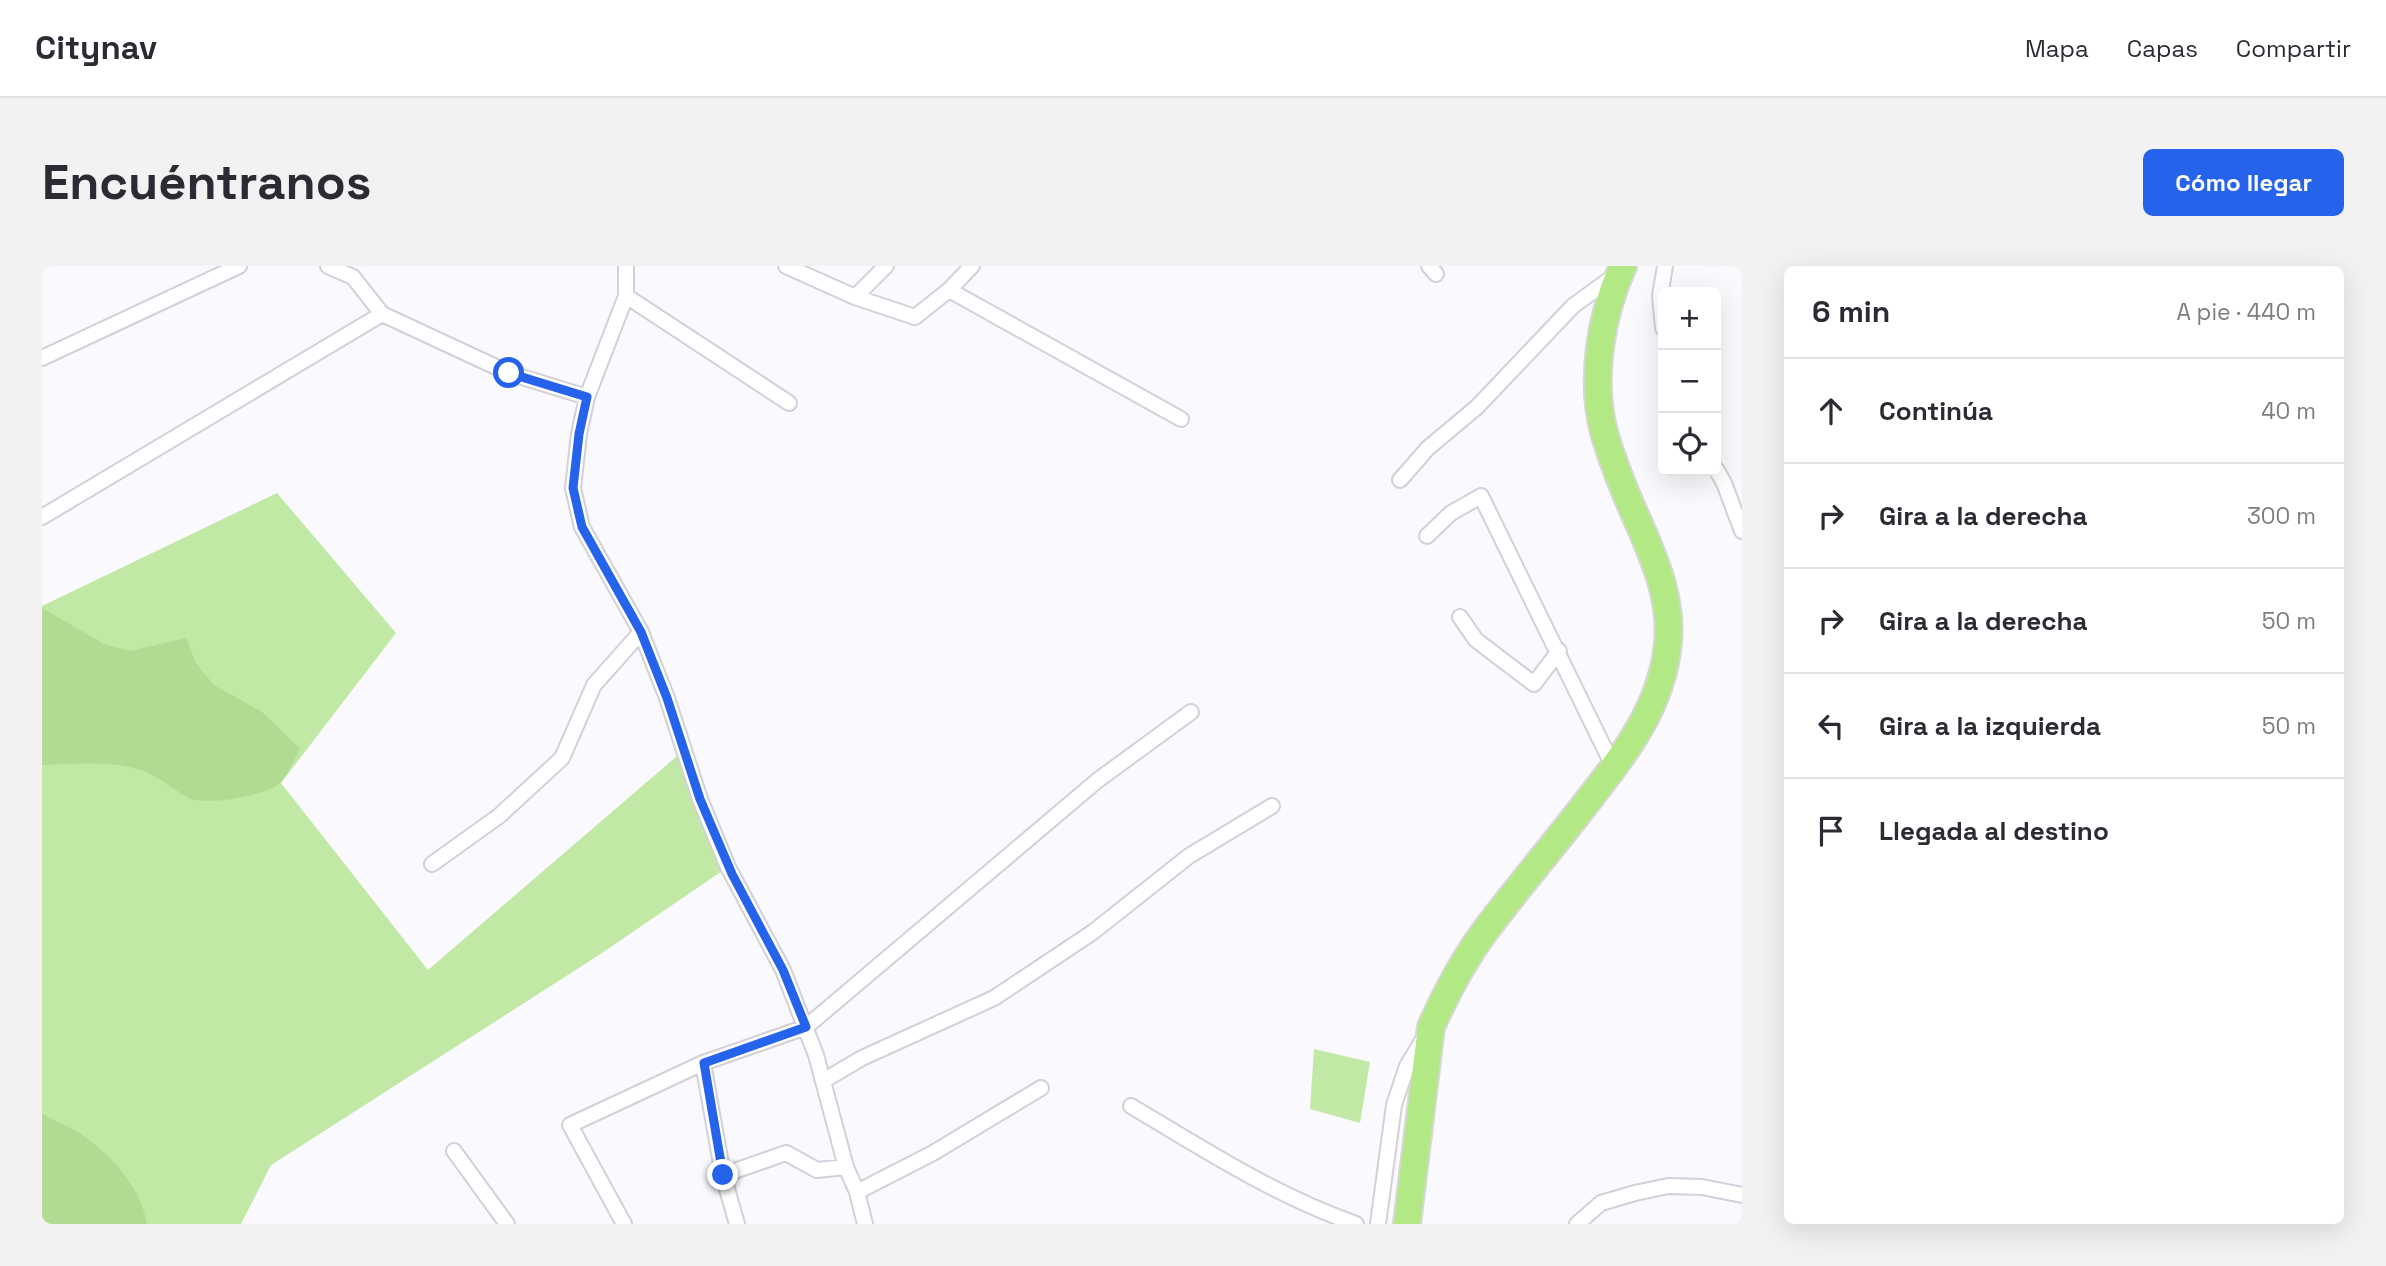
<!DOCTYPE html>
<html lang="es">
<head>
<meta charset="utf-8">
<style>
  :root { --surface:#fff; --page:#f2f2f3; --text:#2b2b33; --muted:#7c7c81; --line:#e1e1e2; --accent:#2563eb }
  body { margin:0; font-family:"Space Grotesk",sans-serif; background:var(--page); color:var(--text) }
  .controls { position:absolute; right:21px; top:21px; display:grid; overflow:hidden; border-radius:10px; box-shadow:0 7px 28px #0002 }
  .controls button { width:63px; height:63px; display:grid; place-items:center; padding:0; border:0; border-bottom:2px solid var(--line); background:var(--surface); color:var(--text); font:35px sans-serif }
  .stop { position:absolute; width:21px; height:21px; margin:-16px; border:5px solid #2563eb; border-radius:50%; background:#fff }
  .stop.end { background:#2563eb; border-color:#fff; box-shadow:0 2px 7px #0008 }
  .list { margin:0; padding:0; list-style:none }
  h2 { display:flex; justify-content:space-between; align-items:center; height:91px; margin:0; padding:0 28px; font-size:30px }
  h2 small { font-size:23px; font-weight:400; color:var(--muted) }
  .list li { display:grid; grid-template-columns:46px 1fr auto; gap:21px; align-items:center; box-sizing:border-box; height:105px; padding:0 28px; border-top:2px solid var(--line) }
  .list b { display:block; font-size:26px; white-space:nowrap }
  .list em { font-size:23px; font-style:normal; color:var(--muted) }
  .icon { flex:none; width:38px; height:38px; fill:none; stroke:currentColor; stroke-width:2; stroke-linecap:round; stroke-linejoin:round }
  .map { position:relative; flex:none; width:1700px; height:958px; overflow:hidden; border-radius:10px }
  header { display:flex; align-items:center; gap:42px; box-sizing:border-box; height:98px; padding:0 35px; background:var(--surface); border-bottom:2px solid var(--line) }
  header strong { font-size:33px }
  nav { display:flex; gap:38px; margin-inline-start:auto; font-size:24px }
  .intro { display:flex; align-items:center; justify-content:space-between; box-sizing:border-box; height:168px; padding:0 42px }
  h1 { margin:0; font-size:49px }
  .button { padding:18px 32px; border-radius:10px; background:var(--accent); color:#fff; font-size:24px; font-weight:700 }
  main { display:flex; gap:42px; padding:0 42px }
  aside { flex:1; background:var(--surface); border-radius:10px; box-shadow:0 7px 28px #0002 }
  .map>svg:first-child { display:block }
</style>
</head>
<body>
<header>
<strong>Citynav</strong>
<nav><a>Mapa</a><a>Capas</a><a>Compartir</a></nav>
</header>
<div class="intro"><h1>Encuéntranos</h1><a class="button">Cómo llegar</a></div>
<main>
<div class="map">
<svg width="1700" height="958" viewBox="0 0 1700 958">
  <rect width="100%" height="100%" fill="#faf9fd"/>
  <!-- green -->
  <path fill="#c2e8a5" d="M 235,227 L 354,367 L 239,517 L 386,704 L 642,484 L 686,601 L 554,691 L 229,899 L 199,958 L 0,958 L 0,340 Z
    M 1272,783 L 1328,796 L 1318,857 L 1268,843 Z"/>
  <!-- forest -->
  <path fill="#b3da93" d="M 0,342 L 62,378 L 88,385 L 144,372 L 154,397 L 172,419 L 220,446 L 258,483 C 252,493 247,507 239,516 C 226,530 165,540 147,532 C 130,523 115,508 96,503 C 65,495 32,498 0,499 Z
    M 0,847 C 10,855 23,858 34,865 C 66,885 99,920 105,958 L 0,958 Z"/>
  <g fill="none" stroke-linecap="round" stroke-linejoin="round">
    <defs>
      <path id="street" d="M 286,0 L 311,11 L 340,48 L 467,107 L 545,131
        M 584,0 L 584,30 L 545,131 L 537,168 L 531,222 L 540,261 L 599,366 L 625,432 L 658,533 L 686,601 L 741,704 L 774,789 L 804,901 L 815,926 L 823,958
        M 744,0 L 813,31 L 873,51 L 907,24 L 930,0
        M 1387,0 L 1394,8
        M 907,24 L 1139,153
        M 584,30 L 747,137
        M 813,31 L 844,0
        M 1621,62 L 1618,30 L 1623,0
        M 0,92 L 197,0
        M 1674,203 L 1682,217 L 1700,265
        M 1358,214 L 1386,182 L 1435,141 L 1531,40 L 1575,8
        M 0,251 L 340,48
        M 1385,270 L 1409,247 L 1439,230 L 1572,502
        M 1418,351 L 1434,374 L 1492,418 L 1517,385
        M 390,598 L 457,550 L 520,492 L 552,419 L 599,366
        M 781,815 L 820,792 L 952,732 L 1051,666 L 1147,590 L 1230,540
        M 1089,840 C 1163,884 1232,929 1314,958
        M 412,885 L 465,958
        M 681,909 L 744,887 L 775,904 L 804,901
        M 815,926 L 891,887 L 999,822
        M 582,958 L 528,859 L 661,797
        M 695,958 L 681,909 L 661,797 L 764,761 L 1056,514 L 1149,446
        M 1336,958 L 1352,839 L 1365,800 L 1382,772
        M 1535,958 L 1559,937 L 1593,927 L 1626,920 L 1660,921 L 1700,929"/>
      <path id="highway" d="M 1365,958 L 1389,761 C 1404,727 1421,695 1443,665 C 1476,621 1512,579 1545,536 C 1583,487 1620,441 1626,377 C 1630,335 1614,297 1598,260 C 1584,229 1571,198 1562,166 C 1548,114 1559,48 1581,0"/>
    </defs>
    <!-- street casing -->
    <use href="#street" stroke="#d2d0da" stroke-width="18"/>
    <!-- highway casing -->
    <use href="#highway" stroke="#d7d7d8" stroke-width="30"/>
    <!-- street -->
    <use href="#street" stroke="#fff" stroke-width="14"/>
    <!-- highway -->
    <use href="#highway" stroke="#b3e985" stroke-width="26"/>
  </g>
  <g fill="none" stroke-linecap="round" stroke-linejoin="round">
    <!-- route -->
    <path stroke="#2563eb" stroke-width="9" d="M 467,107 L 545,131 L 537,168 L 531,222 L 540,261 L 599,366 L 625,432 L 658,533 L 690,608 L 741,704 L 764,761 L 662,797 L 681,909"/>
  </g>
</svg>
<div class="controls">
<button>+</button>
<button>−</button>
<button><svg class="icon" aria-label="locate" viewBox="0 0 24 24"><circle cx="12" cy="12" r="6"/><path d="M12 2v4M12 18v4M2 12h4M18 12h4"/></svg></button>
</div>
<div class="stop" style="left:467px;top:107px"></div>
<div class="stop end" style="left:681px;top:909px"></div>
</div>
<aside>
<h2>6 min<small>A pie · 440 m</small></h2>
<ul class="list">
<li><svg class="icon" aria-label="ahead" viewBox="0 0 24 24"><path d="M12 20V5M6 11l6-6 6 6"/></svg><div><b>Continúa</b></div><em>40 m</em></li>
<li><svg class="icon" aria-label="right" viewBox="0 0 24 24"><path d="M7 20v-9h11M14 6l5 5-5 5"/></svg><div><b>Gira a la derecha</b></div><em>300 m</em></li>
<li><svg class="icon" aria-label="right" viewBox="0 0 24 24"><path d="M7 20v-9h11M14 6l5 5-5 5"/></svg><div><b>Gira a la derecha</b></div><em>50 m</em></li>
<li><svg class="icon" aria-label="left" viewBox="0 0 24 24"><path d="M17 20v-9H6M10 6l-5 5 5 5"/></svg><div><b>Gira a la izquierda</b></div><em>50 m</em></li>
<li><svg class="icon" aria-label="arrive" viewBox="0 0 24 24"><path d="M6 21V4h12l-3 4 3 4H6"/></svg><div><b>Llegada al destino</b></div></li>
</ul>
</aside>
</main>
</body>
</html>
